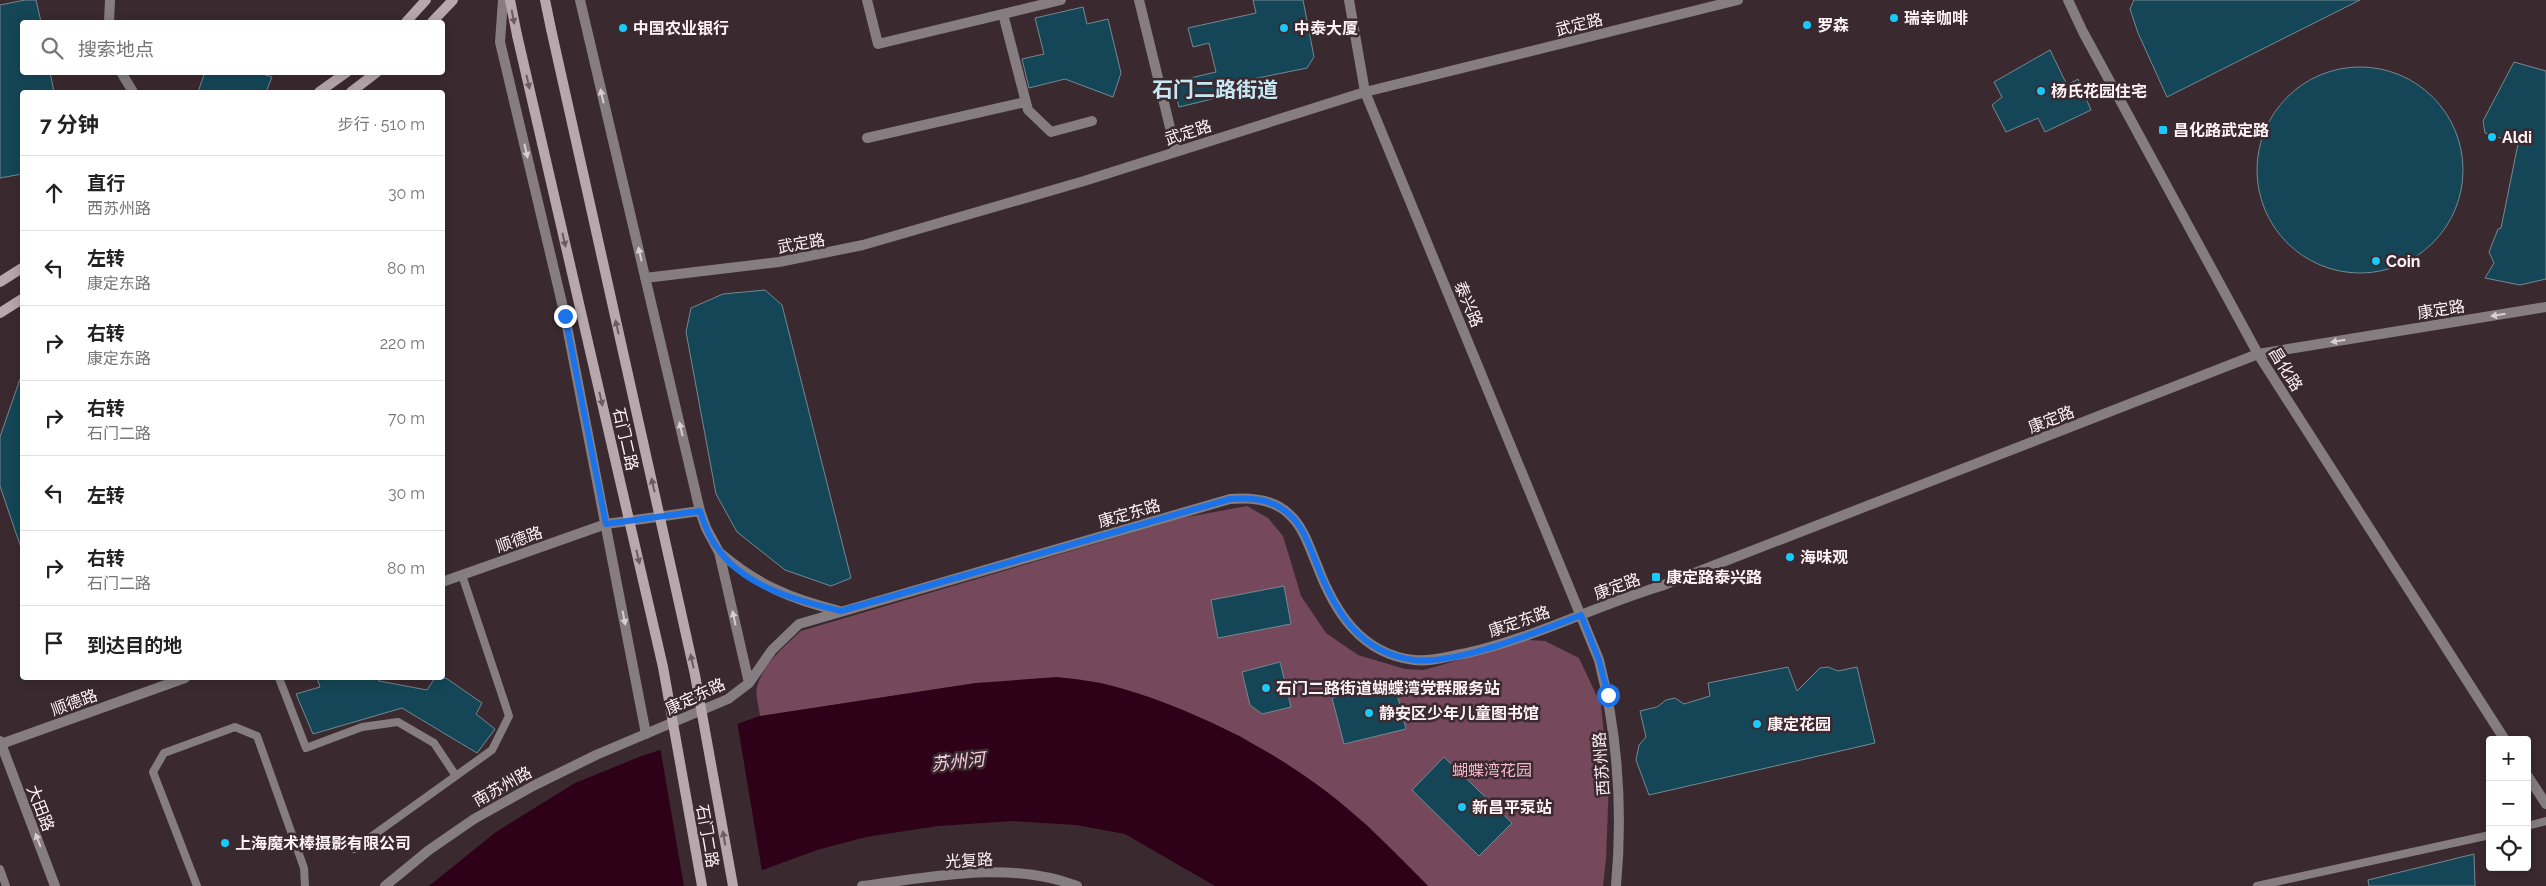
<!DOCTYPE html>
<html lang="zh">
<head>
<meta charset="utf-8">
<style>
  :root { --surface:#fff; --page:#f2f2f2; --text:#222; --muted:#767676; --line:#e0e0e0 }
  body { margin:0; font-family:Raleway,"Noto Sans SC",sans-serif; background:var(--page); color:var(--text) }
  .controls { position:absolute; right:15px; bottom:15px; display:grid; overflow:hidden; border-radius:5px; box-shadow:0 2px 12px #0003 }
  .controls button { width:45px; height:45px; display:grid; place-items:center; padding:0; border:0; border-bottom:1px solid var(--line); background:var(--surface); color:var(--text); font:25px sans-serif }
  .stop { position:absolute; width:15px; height:15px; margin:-11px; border:4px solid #1a73e8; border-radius:50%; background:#fff }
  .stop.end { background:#1a73e8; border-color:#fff; box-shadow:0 1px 5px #0008 }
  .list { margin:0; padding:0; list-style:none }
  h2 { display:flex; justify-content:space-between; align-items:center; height:65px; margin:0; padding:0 20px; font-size:21px }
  h2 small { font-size:16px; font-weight:400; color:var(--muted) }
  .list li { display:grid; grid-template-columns:32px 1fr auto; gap:15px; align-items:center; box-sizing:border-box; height:75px; padding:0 20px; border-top:1px solid var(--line) }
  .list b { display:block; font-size:19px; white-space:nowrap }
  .list p { margin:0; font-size:16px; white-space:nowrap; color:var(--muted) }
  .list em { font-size:16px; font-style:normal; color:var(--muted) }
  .icon { flex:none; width:28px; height:28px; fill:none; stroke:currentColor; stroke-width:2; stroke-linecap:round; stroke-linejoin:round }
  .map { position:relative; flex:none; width:2546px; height:886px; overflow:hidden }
  .search { position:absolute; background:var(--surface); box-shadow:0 2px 12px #0003; left:20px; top:20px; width:425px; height:55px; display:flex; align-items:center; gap:12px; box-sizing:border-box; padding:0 18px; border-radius:5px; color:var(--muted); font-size:19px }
  .panel { position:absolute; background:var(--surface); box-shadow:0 2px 12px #0003; left:20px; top:90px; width:425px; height:590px; border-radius:5px }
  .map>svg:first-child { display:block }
</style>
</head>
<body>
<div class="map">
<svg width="2546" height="886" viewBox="0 0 2546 886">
  <rect width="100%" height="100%" fill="#3a2a30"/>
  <!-- green -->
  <path fill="#75495b" d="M 1247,506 L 1268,518 L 1283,536 L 1301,596 L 1326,633 L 1358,655 L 1405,669 L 1424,670 L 1528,640 L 1545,641 L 1579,658 L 1601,705 L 1609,781 L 1606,859 L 1603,886 L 1428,886 L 1366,824 L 1292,769 L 1240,736 L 1151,698 L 1108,685 L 976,683 L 760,716 C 759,706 754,693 758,684 C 765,662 785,646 801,631 L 1182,518 Z"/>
  <!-- water -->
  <path fill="#2e0118" d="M 1057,677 C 1074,679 1093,681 1109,685 C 1200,709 1298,761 1366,825 C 1388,845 1408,866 1428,886 L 1215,886 L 1125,834 L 1076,825 L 1014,821 L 938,826 L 866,837 L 817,850 L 719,886 L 429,886 L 496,832 L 575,783 L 639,757 L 760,716 L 976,683 Z"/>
  <!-- pier -->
  <path fill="#3a2a30" d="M 737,721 L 762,871 L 726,886 L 684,886 L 660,747 Z"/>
  <!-- building -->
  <path fill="#154657" stroke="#748890" d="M 25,0 L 36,0 L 41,22 L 22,22 L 22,72 L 50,72 L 54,92 L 22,92 L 22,174 L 0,178 L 0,5 Z
    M 1253,0 L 1303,0 L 1314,57 L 1307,68 L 1243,81 L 1246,91 L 1179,107 L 1173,82 L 1216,72 L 1209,43 L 1193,47 L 1188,28 L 1256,13 Z
    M 2134,0 L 2360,0 L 2167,97 L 2138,33 L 2130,9 Z
    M 1083,7 L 1087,24 L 1108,19 L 1121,73 L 1113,97 L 1065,79 L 1029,88 L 1022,59 L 1044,54 L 1035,18 Z
    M 2050,50 L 2067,85 L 2078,79 L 2091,110 L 2045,132 L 2038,118 L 2006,132 L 1992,105 L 2002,97 L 1994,82 Z
    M 2514,62 L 2546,71 L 2546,279 L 2520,285 L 2485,278 L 2494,263 L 2489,252 L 2498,229 L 2501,228 L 2518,144 L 2485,133 L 2483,121 Z
    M2257 170a103 103 0 1 1 206 0a103 103 0 1 1-206 0Z
    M 205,72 L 256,72 L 272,77 L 266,92 L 198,92 Z
    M 765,290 L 782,305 L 851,578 L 831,586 L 785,570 L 737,532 L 716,494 L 686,332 L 691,308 L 723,294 Z
    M 20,379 L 22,379 L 22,544 L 20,545 L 0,486 L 0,437 Z
    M 1284,586 L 1291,624 L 1218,638 L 1211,600 Z
    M 1280,662 L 1291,707 L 1262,714 L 1250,705 L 1242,672 Z
    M 1788,667 L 1797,691 L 1820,668 L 1828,667 L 1838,671 L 1857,667 L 1875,743 L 1649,795 L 1636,760 L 1639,745 L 1646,737 L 1640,711 L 1657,707 L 1666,700 L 1675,698 L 1684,704 L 1710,696 L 1708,683 Z
    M 317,678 L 376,678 L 379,681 L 427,690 L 435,678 L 446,678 L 482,703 L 476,714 L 495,729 L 477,753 L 402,708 L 313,734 L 296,694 L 320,687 Z
    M 1394,682 L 1406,729 L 1344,744 L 1332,698 Z
    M 1444,757 L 1512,823 L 1479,856 L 1412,790 Z
    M 2474,854 L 2475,886 L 2369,886 L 2368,880 Z"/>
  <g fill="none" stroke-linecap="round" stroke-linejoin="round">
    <!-- service -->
    <path stroke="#857d80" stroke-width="8" d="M 279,678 L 306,748 L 362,727 L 398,722 L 434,743 L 456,776
      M 2527,826 L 2546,821
      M 354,849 L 492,750 L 509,716 L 462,575
      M 0,869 L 6,886
      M 197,886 L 153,772 L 164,753 L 235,727 L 257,736 L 304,868 L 305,886
      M 2257,886 L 2490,835"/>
    <!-- minor -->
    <path stroke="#857d80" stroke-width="10" d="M 503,0 L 500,42 L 565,316 L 646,734
      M 580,0 L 700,511 L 706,528 L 719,552 L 749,683
      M 867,0 L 878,44 L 1061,0
      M 1139,0 L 1176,152
      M 1349,0 L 1365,92 L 1599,660 C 1618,735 1623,809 1616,886
      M 2068,0 L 2083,32 L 2258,354 L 2505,740
      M 1003,14 L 1028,110 L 1051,132 L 1092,121
      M 109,22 L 110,0
      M 121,72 L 133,92
      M 867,138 L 1025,102
      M 645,278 L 779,262 L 863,245 L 1084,181 L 1365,92 L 1738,0
      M 719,552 C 758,585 790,599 840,611
      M 442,582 L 606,524 L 700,511
      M 0,741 L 55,886
      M 1,744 L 185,678
      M 2527,775 L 2546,804
      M 385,886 L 429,850 L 474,819 L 533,786 L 596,755 L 728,699 L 749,683 L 772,650 L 799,624 L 1230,499 C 1252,497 1274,499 1290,515 C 1304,528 1310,549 1317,565 C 1334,611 1361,654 1414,660 C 1431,662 1450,656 1467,653 C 1534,638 1595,606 1661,586 L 2258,354 L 2546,307
      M 862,886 C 932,877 1010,860 1077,886"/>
    <!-- secondary -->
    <path stroke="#b7a8ad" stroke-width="10" d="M 510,0 L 517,35
      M 545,0 L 551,29
      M 406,22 L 426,0
      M 432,22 L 453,0
      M 319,92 L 347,72
      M 351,92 L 377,72
      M 0,282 L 22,268
      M 0,313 L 22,299"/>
    <!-- secondary-bridge -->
    <path stroke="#b7a8ad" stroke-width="10" d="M 551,29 L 695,675 L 733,886
      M 517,35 L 663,667 L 702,886"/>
  </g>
  <!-- one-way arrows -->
  <defs><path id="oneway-solid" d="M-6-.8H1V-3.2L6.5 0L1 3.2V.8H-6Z" transform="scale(1.25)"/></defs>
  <g fill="#6c5c62">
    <use href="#oneway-solid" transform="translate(513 17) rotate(79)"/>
    <use href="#oneway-solid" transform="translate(528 82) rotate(77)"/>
    <use href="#oneway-solid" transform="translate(564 240) rotate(77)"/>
    <use href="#oneway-solid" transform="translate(617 327) rotate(-103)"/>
    <use href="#oneway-solid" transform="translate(601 399) rotate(77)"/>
    <use href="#oneway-solid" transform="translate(653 485) rotate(-103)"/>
    <use href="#oneway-solid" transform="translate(638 557) rotate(77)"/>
    <use href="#oneway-solid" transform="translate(692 661) rotate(-103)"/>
    <use href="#oneway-solid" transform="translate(724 838) rotate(-100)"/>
  </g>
  <g fill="#d9cfd2">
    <use href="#oneway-solid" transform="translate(602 96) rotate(-103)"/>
    <use href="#oneway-solid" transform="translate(526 151) rotate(77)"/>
    <use href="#oneway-solid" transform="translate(640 254) rotate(-103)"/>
    <use href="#oneway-solid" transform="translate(2498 315) rotate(171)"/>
    <use href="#oneway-solid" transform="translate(2338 341) rotate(171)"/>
    <use href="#oneway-solid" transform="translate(681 429) rotate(-103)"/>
    <use href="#oneway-solid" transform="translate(624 618) rotate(79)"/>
    <use href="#oneway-solid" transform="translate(734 618) rotate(-102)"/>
    <use href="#oneway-solid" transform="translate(38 840) rotate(-111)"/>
  </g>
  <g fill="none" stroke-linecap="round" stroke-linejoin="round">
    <!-- route -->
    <path stroke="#1a73e8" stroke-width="6" d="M 565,316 L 606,524 L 700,511 C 704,524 709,538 718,549 C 745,587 798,601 841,611 L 1230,499 C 1252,497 1273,499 1290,515 C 1304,528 1310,548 1317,565 C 1335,612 1360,653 1414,660 C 1457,665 1540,631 1581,615 L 1599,660 L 1608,695"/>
  </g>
  <!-- markers -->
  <g fill="#18cafc" stroke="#3a2a30" stroke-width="2">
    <circle cx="1894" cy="18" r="5"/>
    <circle cx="1807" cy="25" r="5"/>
    <circle cx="623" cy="28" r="5"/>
    <circle cx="1284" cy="28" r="5"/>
    <circle cx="2041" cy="91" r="5"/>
    <rect x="2158" y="125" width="10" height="10" rx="2.5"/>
    <circle cx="2492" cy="137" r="5"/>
    <circle cx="2376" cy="261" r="5"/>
    <circle cx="1790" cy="557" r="5"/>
    <rect x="1651" y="572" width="10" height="10" rx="2.5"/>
    <circle cx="1266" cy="688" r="5"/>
    <circle cx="1369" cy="713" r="5"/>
    <circle cx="1757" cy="724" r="5"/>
    <circle cx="1462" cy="807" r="5"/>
    <circle cx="225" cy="843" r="5"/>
  </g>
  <g text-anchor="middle" stroke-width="5" stroke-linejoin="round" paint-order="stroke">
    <!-- poi labels -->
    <g font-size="16" font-weight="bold" fill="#fdf2f5" stroke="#3a2a30" text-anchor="start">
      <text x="1904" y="24">瑞幸咖啡</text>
      <text x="1817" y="31">罗森</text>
      <text x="633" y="34">中国农业银行</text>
      <text x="1294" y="34">中泰大厦</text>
      <text x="2051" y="97">杨氏花园住宅</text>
      <text x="2173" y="136">昌化路武定路</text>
      <text x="2502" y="143">Aldi</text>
      <text x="2386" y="267">Coin</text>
      <text x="1800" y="563">海味观</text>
      <text x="1666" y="583">康定路泰兴路</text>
      <text x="1276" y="694">石门二路街道蝴蝶湾党群服务站</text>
      <text x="1379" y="719">静安区少年儿童图书馆</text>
      <text x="1767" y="730">康定花园</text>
      <text x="1472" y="813">新昌平泵站</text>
      <text x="235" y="849">上海魔术棒摄影有限公司</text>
    </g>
    <!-- street labels -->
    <g font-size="16" fill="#fdf2f5" stroke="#3a2a30">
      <text transform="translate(1579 24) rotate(-14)" y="6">武定路</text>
      <text transform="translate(1188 132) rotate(-18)" y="6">武定路</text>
      <text transform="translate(801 243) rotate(-10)" y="6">武定路</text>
      <text transform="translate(1469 304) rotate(67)" y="6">泰兴路</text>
      <text transform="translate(2441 309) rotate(-9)" y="6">康定路</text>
      <text transform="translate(2286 369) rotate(58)" y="6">昌化路</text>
      <text transform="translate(2051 419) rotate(-21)" y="6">康定路</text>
      <text transform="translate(626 439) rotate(77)" y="6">石门二路</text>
      <text transform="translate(1129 513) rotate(-16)" y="6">康定东路</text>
      <text transform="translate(519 539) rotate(-19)" y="6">顺德路</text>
      <text transform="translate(1617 586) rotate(-20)" y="6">康定路</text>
      <text transform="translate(1519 621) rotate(-19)" y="6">康定东路</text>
      <text transform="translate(695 696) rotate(-25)" y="6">康定东路</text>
      <text transform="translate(74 702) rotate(-20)" y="6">顺德路</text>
      <text transform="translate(1601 764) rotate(-94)" y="6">西苏州路</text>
      <text transform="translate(502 786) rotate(-29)" y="6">南苏州路</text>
      <text transform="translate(41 808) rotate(69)" y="6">大田路</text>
      <text transform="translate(708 836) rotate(80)" y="6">石门二路</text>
      <text transform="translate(969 860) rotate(-3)" y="6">光复路</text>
    </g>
    <!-- park labels -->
    <g font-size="16" fill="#f6b8d0" stroke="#3a2a30">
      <text x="1492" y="776">蝴蝶湾花园</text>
    </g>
    <!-- water labels -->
    <g font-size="18" font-style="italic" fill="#f7cddc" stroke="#3a2a30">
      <text transform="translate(958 762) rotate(-6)" y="6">苏州河</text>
    </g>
    <!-- district labels -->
    <g font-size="21" font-weight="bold" fill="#c6e8f5" stroke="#3a2a30">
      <text x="1215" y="97">石门二路街道</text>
    </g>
  </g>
</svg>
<div class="controls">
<button>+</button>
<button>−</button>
<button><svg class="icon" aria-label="locate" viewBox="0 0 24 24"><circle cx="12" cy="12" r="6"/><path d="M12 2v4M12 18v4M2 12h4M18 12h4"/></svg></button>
</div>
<div class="stop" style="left:1608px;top:695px"></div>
<div class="stop end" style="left:565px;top:316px"></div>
<div class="search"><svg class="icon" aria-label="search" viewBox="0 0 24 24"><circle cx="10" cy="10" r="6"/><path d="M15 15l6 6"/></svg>搜索地点</div>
<section class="panel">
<h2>7 分钟<small>步行 · 510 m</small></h2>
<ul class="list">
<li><svg class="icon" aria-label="ahead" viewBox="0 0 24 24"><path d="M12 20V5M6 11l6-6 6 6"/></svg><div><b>直行</b><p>西苏州路</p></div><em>30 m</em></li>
<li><svg class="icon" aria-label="left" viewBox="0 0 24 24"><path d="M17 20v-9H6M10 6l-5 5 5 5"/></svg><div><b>左转</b><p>康定东路</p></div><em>80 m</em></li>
<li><svg class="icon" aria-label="right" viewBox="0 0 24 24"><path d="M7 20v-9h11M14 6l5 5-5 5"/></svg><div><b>右转</b><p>康定东路</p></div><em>220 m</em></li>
<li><svg class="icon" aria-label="right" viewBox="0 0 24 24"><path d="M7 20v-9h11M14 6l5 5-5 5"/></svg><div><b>右转</b><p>石门二路</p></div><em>70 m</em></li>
<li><svg class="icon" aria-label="left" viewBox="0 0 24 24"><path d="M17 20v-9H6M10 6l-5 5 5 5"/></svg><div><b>左转</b></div><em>30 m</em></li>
<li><svg class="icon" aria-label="right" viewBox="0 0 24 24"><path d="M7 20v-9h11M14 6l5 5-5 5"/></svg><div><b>右转</b><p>石门二路</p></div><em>80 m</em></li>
<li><svg class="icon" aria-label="arrive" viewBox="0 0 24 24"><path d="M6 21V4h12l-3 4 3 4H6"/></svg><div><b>到达目的地</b></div></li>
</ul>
</section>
</div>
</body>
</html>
